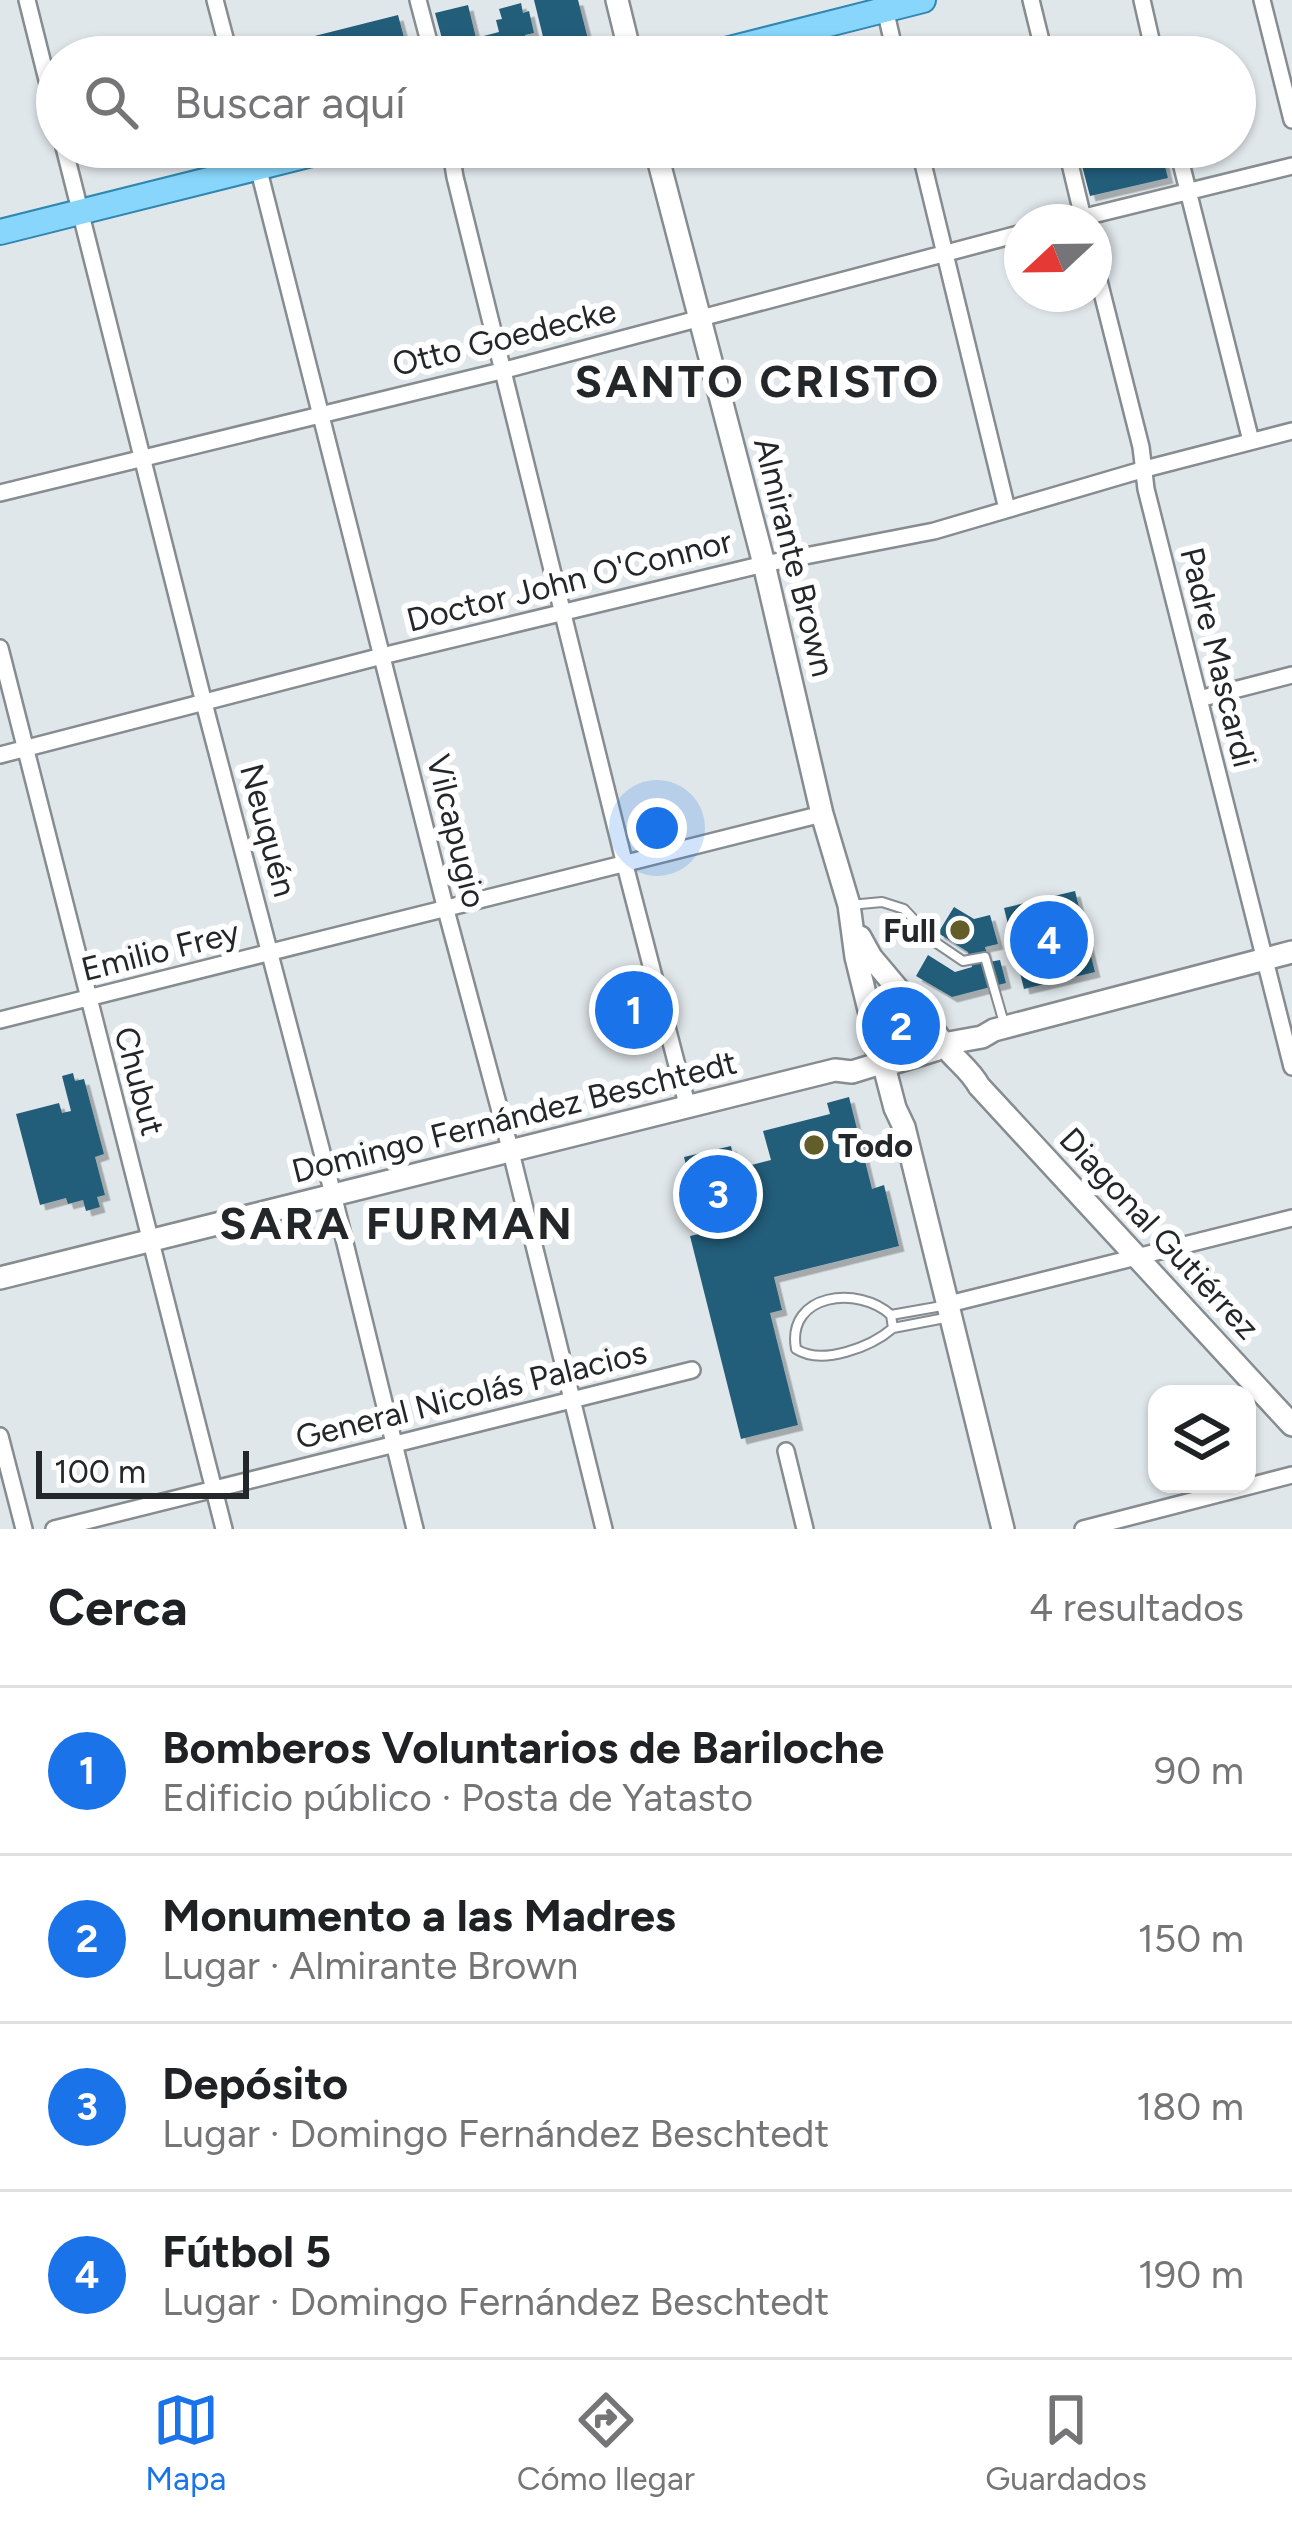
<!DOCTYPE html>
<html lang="es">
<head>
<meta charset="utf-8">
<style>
  :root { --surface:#fff; --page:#f2f2f2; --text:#202124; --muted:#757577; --line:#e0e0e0; --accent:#1a73e8 }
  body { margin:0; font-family:Figtree,sans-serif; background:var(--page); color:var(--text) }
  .controls { position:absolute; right:36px; bottom:36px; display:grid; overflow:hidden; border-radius:24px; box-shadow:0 3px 9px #0004 }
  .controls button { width:108px; height:108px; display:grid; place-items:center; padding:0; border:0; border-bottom:3px solid var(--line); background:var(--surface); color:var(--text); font:60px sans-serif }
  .compass { position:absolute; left:1004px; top:204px; width:108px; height:108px; border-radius:50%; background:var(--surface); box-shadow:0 3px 9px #0004; rotate:248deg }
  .scale { position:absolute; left:36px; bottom:30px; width:213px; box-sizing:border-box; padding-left:12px; border:6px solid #242729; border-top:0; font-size:33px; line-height:42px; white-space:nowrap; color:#242729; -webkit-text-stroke:9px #fff; paint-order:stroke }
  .you { position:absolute; left:657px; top:828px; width:42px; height:42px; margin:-30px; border:9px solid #fff; border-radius:50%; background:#1a73e8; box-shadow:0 0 0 18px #1a73e833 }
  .badge { display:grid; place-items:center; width:78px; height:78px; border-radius:50%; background:var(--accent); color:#fff; font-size:39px; font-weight:700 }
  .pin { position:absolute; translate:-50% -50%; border:6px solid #fff; box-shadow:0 3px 12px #0006 }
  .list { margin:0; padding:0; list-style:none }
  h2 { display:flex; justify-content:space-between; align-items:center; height:156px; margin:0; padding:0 48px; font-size:51px }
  h2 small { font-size:39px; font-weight:400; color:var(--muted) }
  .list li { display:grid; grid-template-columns:78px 1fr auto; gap:36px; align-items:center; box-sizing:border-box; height:168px; padding:0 48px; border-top:3px solid var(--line) }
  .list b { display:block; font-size:45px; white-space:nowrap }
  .list p { margin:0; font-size:39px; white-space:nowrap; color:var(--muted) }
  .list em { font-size:39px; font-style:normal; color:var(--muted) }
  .icon { flex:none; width:66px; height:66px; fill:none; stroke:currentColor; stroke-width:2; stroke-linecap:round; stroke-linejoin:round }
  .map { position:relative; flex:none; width:1292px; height:1529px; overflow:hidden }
  .search { position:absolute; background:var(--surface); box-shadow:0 3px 9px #0004; left:36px; right:36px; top:36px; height:132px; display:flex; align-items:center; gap:30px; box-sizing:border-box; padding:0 42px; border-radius:66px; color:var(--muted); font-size:45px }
  .sheet { height:828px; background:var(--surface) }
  nav { display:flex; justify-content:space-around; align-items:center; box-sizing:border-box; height:168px; border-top:3px solid var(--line); background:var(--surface); font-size:33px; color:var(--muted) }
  nav a { display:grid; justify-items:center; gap:6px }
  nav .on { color:var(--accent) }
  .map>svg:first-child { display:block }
</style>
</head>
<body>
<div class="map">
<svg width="1292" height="1529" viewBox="0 0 1292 1529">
  <defs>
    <filter id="shadow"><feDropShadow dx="5.5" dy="5.5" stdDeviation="0" flood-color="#0004"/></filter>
  </defs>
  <rect width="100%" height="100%" fill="#e0e7eb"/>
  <!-- green -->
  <path fill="#d4ce90" d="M 902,1006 L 921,1030 L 918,1039 L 904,1047 C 887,1045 883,1036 881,1022 L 889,1009 Z"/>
  <!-- building -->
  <path fill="#245d7a" filter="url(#shadow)" d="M 534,0 L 578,0 L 588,39 L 596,37 L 600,52 L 580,57 L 548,57 Z
    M 521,3 L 523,13 L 529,11 L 534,33 L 525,35 L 530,52 L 539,50 L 541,57 L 515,57 L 511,39 L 501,41 L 505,57 L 460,57 L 457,43 L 444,46 L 435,13 L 468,5 L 476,38 L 499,32 L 496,20 L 502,19 L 499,9 Z
    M 398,15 L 406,45 L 400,46 L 403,57 L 375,57 L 371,41 L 344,48 L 346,57 L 248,57 L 247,53 Z
    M 1077,147 L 1160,147 L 1168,178 L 1090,196 Z
    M 1075,891 L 1095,972 L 1024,989 L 1004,908 Z
    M 954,907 L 974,919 L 990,915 L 998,944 L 985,947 L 989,962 L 1000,960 L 1006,983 L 952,997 L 916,976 L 928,955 L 955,972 L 972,967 L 968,952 L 938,933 Z
    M 73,1073 L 75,1081 L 84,1079 L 104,1154 L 95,1157 L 105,1195 L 97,1197 L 100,1207 L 86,1211 L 83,1200 L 68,1204 L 66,1198 L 40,1205 L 16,1114 L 59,1103 L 62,1113 L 71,1111 L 62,1076 Z
    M 849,1097 L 872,1189 L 884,1185 L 899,1246 L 774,1277 L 782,1310 L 770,1313 L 798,1425 L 741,1439 L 690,1236 L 703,1233 L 684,1157 L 731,1146 L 736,1169 L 771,1160 L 763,1131 L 830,1114 L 827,1103 Z"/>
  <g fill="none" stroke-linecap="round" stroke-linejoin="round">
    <defs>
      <path id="service" d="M 850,905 L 882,902 L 904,909 L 935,942 L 963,961 L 985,957 L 1004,1023
        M 891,1315 L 893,1328 C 871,1347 822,1366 796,1349 C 786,1293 859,1285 891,1315 L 942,1306
        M 893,1328 L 945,1318"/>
      <path id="minor" d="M 27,0 L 57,120
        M 215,0 L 230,57
        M 418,0 L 433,57
        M 1031,0 L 1045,57
        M 1142,0 L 1155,57
        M 1262,0 L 1292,120
        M 885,9 L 896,57
        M 64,147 L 204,703 L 333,1194 L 415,1529
        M 253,147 L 446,910 L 511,1152 L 604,1529
        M 450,147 L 455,177 L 625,865 L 688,1108
        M 919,147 L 1007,509
        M 1066,147 L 1084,222
        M 1177,147 L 1251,441
        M 1064,222 L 1292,166
        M 1094,261 L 1141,447 L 1146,489 L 1292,1067
        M 0,493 L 501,371 L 1022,233
        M 0,648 L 224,1529
        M 1199,699 L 1292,675
        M 0,755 L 382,656 L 764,564 L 934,531 L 1145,469 L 1292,431
        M 0,1020 L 822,814
        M 949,1304 L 1292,1218
        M 0,1436 L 24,1529
        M 786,1451 L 805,1529
        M 54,1529 L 692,1370
        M 1083,1529 L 1292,1475"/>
      <path id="tertiary" d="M 943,1044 L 982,1037 L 994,1030 L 1292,952
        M 884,1066 L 895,1108 L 904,1127 L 1003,1529
        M 0,1278 L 835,1070 L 852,1072 L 881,1063"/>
      <path id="secondary" d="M 617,0 L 631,57
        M 655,147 L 764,564 L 822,814 L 849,905 L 856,957 L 872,1022
        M 860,937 L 871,957 L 908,1001
        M 943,1045 L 935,1050 L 883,1066 C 873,1043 866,1020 887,1001 L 903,998 C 924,1011 934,1032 947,1049 C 958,1062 971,1071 979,1086 L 1292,1425"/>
      <path id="primary" d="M 698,57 L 923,0
        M 0,232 L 340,147"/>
    </defs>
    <!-- service casing -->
    <use href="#service" stroke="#868c90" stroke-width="12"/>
    <!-- minor casing -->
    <use href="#minor" stroke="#868c90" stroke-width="20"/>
    <!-- tertiary casing -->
    <use href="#tertiary" stroke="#868c90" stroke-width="26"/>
    <!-- secondary casing -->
    <use href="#secondary" stroke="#868c90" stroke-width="26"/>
    <!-- primary casing -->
    <use href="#primary" stroke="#3287b0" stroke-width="28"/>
    <!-- service -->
    <use href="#service" stroke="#fff" stroke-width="8"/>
    <!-- minor -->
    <use href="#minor" stroke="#fff" stroke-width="15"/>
    <!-- tertiary -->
    <use href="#tertiary" stroke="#fff" stroke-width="21"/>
    <!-- secondary -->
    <use href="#secondary" stroke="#fff" stroke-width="21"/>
    <!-- primary -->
    <use href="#primary" stroke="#88d6fb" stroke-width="24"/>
  </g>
  <!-- markers -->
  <g fill="#625d29" stroke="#fff" stroke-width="4.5">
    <circle cx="960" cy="930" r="12"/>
    <circle cx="814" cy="1145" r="12"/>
  </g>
  <g text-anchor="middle" stroke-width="12" stroke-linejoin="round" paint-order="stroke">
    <!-- street labels -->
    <g font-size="33" fill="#242729" stroke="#fff">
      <text transform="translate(504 337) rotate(-14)" y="12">Otto Goedecke</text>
      <text transform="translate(795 557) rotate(76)" y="12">Almirante Brown</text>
      <text transform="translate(569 580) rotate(-14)" y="12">Doctor John O'Connor</text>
      <text transform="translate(1219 657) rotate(76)" y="12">Padre Mascardi</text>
      <text transform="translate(269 830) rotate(75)" y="12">Neuquén</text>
      <text transform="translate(457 831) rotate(76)" y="12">Vilcapugio</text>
      <text transform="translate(160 950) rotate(-14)" y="12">Emilio Frey</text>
      <text transform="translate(140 1081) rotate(75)" y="12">Chubut</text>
      <text transform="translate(514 1116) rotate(-14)" y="12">Domingo Fernández Beschtedt</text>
      <text transform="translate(1160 1233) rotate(47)" y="12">Diagonal Gutiérrez</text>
      <text transform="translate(471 1394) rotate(-14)" y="12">General Nicolás Palacios</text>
    </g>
    <!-- poi labels -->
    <g font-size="33" font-weight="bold" fill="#242729" stroke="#fff" text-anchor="end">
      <text x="936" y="942">Full</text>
      <text x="838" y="1157" text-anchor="start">Todo</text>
    </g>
    <!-- district labels -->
    <g font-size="45" font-weight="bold" letter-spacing="3" fill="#242729" stroke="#fff">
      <text x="758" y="397">SANTO CRISTO</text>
      <text x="397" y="1239">SARA FURMAN</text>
    </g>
  </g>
</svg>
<div class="controls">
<button><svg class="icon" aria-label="layers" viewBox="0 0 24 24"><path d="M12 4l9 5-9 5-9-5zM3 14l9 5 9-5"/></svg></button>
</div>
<svg class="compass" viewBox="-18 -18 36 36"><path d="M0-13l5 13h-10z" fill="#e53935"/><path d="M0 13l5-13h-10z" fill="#757577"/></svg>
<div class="scale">100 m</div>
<div class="you"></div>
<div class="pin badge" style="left:634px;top:1010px">1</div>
<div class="pin badge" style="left:901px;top:1026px">2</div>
<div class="pin badge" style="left:718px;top:1194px">3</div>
<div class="pin badge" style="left:1049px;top:940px">4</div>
<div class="search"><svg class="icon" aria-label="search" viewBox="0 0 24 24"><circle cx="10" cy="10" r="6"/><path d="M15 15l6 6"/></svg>Buscar aquí</div>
</div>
<section class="sheet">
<h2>Cerca<small>4 resultados</small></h2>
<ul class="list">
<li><span class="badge">1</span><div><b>Bomberos Voluntarios de Bariloche</b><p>Edificio público · Posta de Yatasto</p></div><em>90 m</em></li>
<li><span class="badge">2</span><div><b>Monumento a las Madres</b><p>Lugar · Almirante Brown</p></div><em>150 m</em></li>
<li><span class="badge">3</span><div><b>Depósito</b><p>Lugar · Domingo Fernández Beschtedt</p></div><em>180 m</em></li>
<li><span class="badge">4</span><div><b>Fútbol 5</b><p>Lugar · Domingo Fernández Beschtedt</p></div><em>190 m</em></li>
</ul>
</section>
<nav>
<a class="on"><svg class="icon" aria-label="map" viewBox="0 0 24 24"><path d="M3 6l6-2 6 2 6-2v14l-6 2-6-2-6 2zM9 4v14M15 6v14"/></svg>Mapa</a>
<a><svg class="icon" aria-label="directions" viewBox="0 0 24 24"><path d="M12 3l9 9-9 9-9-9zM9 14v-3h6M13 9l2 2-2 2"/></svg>Cómo llegar</a>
<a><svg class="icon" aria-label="saved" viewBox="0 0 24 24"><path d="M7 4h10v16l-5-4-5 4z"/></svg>Guardados</a>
</nav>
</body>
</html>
